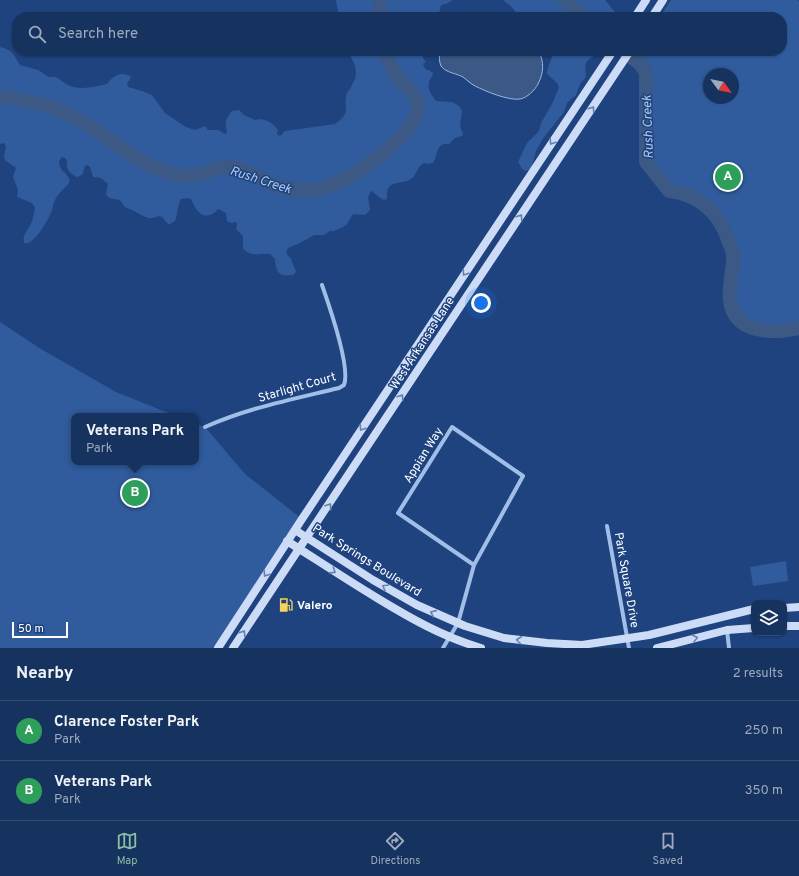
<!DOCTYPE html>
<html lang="en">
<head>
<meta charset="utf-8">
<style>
  :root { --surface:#16325f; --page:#233e68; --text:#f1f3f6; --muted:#9eaabd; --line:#354d74; --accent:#8abfa5 }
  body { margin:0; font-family:Overpass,sans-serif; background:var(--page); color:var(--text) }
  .controls { position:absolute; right:12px; bottom:12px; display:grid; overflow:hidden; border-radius:8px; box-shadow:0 1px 3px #0004 }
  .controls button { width:36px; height:36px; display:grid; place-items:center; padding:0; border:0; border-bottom:1px solid var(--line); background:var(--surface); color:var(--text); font:20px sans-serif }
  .compass { position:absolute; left:703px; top:68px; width:36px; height:36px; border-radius:50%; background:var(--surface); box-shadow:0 1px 3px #0004; rotate:123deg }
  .scale { position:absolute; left:12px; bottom:10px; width:56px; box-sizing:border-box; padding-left:4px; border:2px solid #fff; border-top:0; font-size:11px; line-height:14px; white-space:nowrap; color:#fff; -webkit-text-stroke:3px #1e437f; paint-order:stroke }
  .you { position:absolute; left:481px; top:303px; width:14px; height:14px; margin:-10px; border:3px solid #fff; border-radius:50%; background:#1a73e8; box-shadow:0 0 0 6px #1a73e833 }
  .badge { display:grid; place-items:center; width:26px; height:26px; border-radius:50%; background:var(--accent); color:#fff; font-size:13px; font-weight:700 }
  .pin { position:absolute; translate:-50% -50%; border:2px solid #fff; box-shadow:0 1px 4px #0006 }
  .popup { position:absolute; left:71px; top:413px; width:128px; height:52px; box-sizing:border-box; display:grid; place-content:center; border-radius:8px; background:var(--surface); filter:drop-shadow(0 1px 3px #0005); font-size:13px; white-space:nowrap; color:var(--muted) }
  .popup b { font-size:15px; color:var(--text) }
  .popup::after { content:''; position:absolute; left:50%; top:100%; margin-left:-8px; border:8px solid transparent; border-top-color:var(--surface) }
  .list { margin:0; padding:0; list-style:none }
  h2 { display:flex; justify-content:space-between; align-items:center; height:52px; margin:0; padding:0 16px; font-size:17px }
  h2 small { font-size:13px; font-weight:400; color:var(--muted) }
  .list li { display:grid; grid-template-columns:26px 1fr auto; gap:12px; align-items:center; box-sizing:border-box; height:60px; padding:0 16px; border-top:1px solid var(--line) }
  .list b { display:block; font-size:15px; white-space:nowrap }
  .list p { margin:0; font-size:13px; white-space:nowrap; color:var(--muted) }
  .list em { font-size:13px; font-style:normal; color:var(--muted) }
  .icon { flex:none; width:22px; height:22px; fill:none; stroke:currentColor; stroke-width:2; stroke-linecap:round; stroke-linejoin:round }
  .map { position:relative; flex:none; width:799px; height:648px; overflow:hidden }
  .search { position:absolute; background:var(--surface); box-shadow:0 1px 3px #0004; left:12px; right:12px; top:12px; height:44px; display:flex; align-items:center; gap:10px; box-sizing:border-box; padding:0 14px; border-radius:16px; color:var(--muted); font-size:15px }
  .sheet { height:172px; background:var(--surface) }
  nav { display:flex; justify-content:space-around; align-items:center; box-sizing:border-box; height:56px; border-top:1px solid var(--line); background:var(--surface); font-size:11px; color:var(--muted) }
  nav a { display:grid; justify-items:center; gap:2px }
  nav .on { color:var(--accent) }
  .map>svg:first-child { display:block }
</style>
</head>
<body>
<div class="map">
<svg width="799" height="648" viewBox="0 0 799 648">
  <rect width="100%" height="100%" fill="#1e437f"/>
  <!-- green -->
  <path fill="#305c9e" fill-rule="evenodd" d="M 336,0 L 453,0 L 446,4 L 441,5 L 438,17 L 339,17 Z
    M 503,0 L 605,0 L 614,11 L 615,17 L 524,17 L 517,14 L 511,6 Z
    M 671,0 L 797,0 L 799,1 L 799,328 C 773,334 734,334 730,300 C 728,285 735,269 733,254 C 732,249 728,243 726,237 C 724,231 722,223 718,218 C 706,202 688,193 669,191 L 646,162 L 646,73 L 639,63 L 634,59 L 639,51 L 782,51 L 782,17 L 660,17 ZM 709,74 L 733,74 L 733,98 L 709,98 Z
    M 0,47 C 13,50 14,55 20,65 L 38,70 L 49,77 C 58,76 59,80 66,84 C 77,91 95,87 107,84 C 112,76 122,70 131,77 L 127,84 L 128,87 L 142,91 L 152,95 L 165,113 L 186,127 L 195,130 L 205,126 L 208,130 L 218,130 L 225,134 L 227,133 C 225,122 225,120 232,111 L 239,110 L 244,115 L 255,120 C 265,117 273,123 278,130 L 277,134 L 280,136 L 285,131 L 335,124 C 353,112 342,108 347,93 C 348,91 351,88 352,85 C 360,72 355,63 347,51 L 423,51 L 423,58 L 426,62 L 423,64 L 426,70 L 429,70 L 433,73 C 433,77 430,78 429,82 C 427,89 432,96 436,101 L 452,102 L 459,106 L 462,111 L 460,126 L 463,134 L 462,136 L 455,138 L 449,144 C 436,142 438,155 433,163 L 427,164 L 424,163 C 417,166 417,175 411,179 C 404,184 395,181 390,186 C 386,190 387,194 387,199 L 384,200 C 379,198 374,192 371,191 L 368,197 L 370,210 L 365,215 L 353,214 L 347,224 L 343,227 L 334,231 L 330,231 L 324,235 L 314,235 L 300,243 L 288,248 L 286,253 L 291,259 L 296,272 L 293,275 C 278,277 276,272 275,259 L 270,254 C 259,253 251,258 243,248 L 243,236 L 236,229 L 237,224 L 236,222 L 231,223 L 227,221 L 226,213 L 218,209 C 216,211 213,214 210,215 C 200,219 194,206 191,199 L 187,198 L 181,199 C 177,206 178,214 175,221 L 170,224 L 168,224 L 162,217 L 159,216 C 149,221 143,216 134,211 C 131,209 128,209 125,207 L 120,200 L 109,198 L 106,194 L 108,184 L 101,178 L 93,177 L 90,167 L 87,165 L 85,166 C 83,172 84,175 77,177 C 69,173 66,169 67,161 L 65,158 L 62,157 L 59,161 C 60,173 67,171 70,181 C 66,188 58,193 55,200 C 53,203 53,207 52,210 C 49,219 34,246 24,243 C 22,236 27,231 31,224 C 33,219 34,213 35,207 L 32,203 L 17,197 L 18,190 L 13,177 L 16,168 L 5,160 L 4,156 L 6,146 L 4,143 L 0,144 Z
    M 550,51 L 596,51 L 593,56 L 587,61 L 585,66 L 586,74 L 585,78 L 580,84 L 576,95 L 567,103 L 564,112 L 544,137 L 536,151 L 532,166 L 529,170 L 525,171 L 522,169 L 518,162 L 527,143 L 539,131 L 541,123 L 553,102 L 559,87 L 557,83 L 547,74 C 547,65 553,59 552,53 Z
    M 0,322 L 41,349 L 116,392 L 176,416 L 74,416 L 74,462 L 196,462 L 196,424 L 205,427 L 245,474 L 302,519 L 216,648 L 0,648 Z
    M 786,561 L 788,581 L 753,586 L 750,567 Z"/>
  <!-- water -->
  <path fill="#3c5884" stroke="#95b8ea" d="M 440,51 L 539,51 C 544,63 544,72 538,84 C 535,90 527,98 520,99 C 509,101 485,91 475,86 C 471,84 467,80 463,77 C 456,73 446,73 441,66 C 439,62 439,55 440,51 Z"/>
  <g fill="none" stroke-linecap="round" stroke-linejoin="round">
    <!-- river -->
    <path stroke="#3c5884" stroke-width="14" d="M 379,0 L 381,17
      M 564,0 L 584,17
      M 624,51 L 639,63 L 646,72 L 646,162 L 669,191 C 698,194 719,212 728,240 C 730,244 732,250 733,254 C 734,269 728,285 730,300 C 734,334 773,334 799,328
      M 0,96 C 23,101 46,103 67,114 C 80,120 94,129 106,137 C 124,149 140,163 160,170 C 171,174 184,177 195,175 C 211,173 219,164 236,168 C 249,171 260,180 272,184 C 315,201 348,181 382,154 C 393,144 418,124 418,107 C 418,96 407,88 400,80 C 393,71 388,62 386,51"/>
    <!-- street -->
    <path stroke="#a1bee8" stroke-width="4" d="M 205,427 C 247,408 294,399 339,388 L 344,385 C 351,367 329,305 322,285
      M 452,427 L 523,476 L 474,565 L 398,513 Z
      M 607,526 L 629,648
      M 727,630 L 729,648
      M 443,648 L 458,623 L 474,565"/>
    <!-- secondary -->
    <path stroke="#ccdcf7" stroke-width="8" d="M 635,17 L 646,0
      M 652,17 L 663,0
      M 295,530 L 373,580 L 417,605 L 465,626 L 504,638 L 547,643 L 582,645 L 649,635 L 754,609
      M 287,541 C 317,560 347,580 377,598 C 410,618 443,637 481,648
      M 784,608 L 799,607
      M 784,626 L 799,626
      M 218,648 L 302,519 L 613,51
      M 233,648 L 630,51
      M 657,648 L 727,630 L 754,628"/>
  </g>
  <!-- one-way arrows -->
  <defs><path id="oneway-chevron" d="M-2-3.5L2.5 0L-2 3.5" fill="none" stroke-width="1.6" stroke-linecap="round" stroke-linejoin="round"/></defs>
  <g stroke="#6480af">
    <use href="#oneway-chevron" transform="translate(592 109) rotate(-56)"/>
    <use href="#oneway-chevron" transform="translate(552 142) rotate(124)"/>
    <use href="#oneway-chevron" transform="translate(520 217) rotate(-56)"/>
    <use href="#oneway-chevron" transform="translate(465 273) rotate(123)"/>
    <use href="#oneway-chevron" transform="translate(401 397) rotate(-57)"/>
    <use href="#oneway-chevron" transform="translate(362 428) rotate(123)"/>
    <use href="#oneway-chevron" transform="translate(329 506) rotate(-56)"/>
    <use href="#oneway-chevron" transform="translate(333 571) rotate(33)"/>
    <use href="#oneway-chevron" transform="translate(266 574) rotate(123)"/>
    <use href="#oneway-chevron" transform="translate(385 587) rotate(-150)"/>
    <use href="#oneway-chevron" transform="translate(433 613) rotate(-156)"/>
    <use href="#oneway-chevron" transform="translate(243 633) rotate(-57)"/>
    <use href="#oneway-chevron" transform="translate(695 638) rotate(-14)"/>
    <use href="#oneway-chevron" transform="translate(519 640) rotate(-173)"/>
  </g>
  <!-- icons -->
  <defs>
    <symbol id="fuel-bare" viewBox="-9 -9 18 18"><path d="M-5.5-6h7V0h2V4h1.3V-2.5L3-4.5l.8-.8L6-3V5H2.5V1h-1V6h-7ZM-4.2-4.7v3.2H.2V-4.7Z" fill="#f8d360" stroke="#1e437f" stroke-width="2.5" paint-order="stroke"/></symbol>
  </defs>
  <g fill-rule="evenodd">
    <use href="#fuel-bare" x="276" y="595" width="20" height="20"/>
  </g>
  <g text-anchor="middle" stroke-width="3" stroke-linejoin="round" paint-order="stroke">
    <!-- street labels -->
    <g font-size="12" fill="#fff" stroke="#1e437f">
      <text transform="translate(422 343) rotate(-57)" y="4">West Arkansas Lane</text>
      <text transform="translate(297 387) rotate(-16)" y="4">Starlight Court</text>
      <text transform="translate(423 455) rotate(-58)" y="4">Appian Way</text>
      <text transform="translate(367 560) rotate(32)" y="4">Park Springs Boulevard</text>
      <text transform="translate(627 580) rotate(80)" y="4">Park Square Drive</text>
    </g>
    <!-- poi labels -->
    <g font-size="12" font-weight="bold" fill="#fff" stroke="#1e437f" text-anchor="start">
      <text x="297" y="609">Valero</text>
    </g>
    <!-- water labels -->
    <g font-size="13" font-style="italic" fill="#adc8f0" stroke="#1e437f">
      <text transform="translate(647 127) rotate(-92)" y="5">Rush Creek</text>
      <text transform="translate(261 179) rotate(18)" y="5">Rush Creek</text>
    </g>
  </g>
</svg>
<div class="controls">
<button><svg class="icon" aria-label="layers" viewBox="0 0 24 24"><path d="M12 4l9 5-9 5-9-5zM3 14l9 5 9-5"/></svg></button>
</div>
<svg class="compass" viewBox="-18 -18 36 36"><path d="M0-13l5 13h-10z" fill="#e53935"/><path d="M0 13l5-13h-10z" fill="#9eaabd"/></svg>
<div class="scale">50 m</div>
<div class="you"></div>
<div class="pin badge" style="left:728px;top:177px;background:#2e9e5b">A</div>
<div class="pin badge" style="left:135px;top:493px;background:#2e9e5b">B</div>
<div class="popup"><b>Veterans Park</b>Park</div>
<div class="search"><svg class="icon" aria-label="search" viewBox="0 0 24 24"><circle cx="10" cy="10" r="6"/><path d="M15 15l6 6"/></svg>Search here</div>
</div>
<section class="sheet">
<h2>Nearby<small>2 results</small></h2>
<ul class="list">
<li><span class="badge" style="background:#2e9e5b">A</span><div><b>Clarence Foster Park</b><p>Park</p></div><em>250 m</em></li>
<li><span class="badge" style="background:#2e9e5b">B</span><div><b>Veterans Park</b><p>Park</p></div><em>350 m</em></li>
</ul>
</section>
<nav>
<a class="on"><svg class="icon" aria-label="map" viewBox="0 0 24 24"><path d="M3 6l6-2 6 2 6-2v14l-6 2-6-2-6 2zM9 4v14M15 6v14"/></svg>Map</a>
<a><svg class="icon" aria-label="directions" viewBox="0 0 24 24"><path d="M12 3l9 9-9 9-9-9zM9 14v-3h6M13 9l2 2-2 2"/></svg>Directions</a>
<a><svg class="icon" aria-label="saved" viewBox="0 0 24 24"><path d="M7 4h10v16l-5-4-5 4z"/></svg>Saved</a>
</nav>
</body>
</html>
